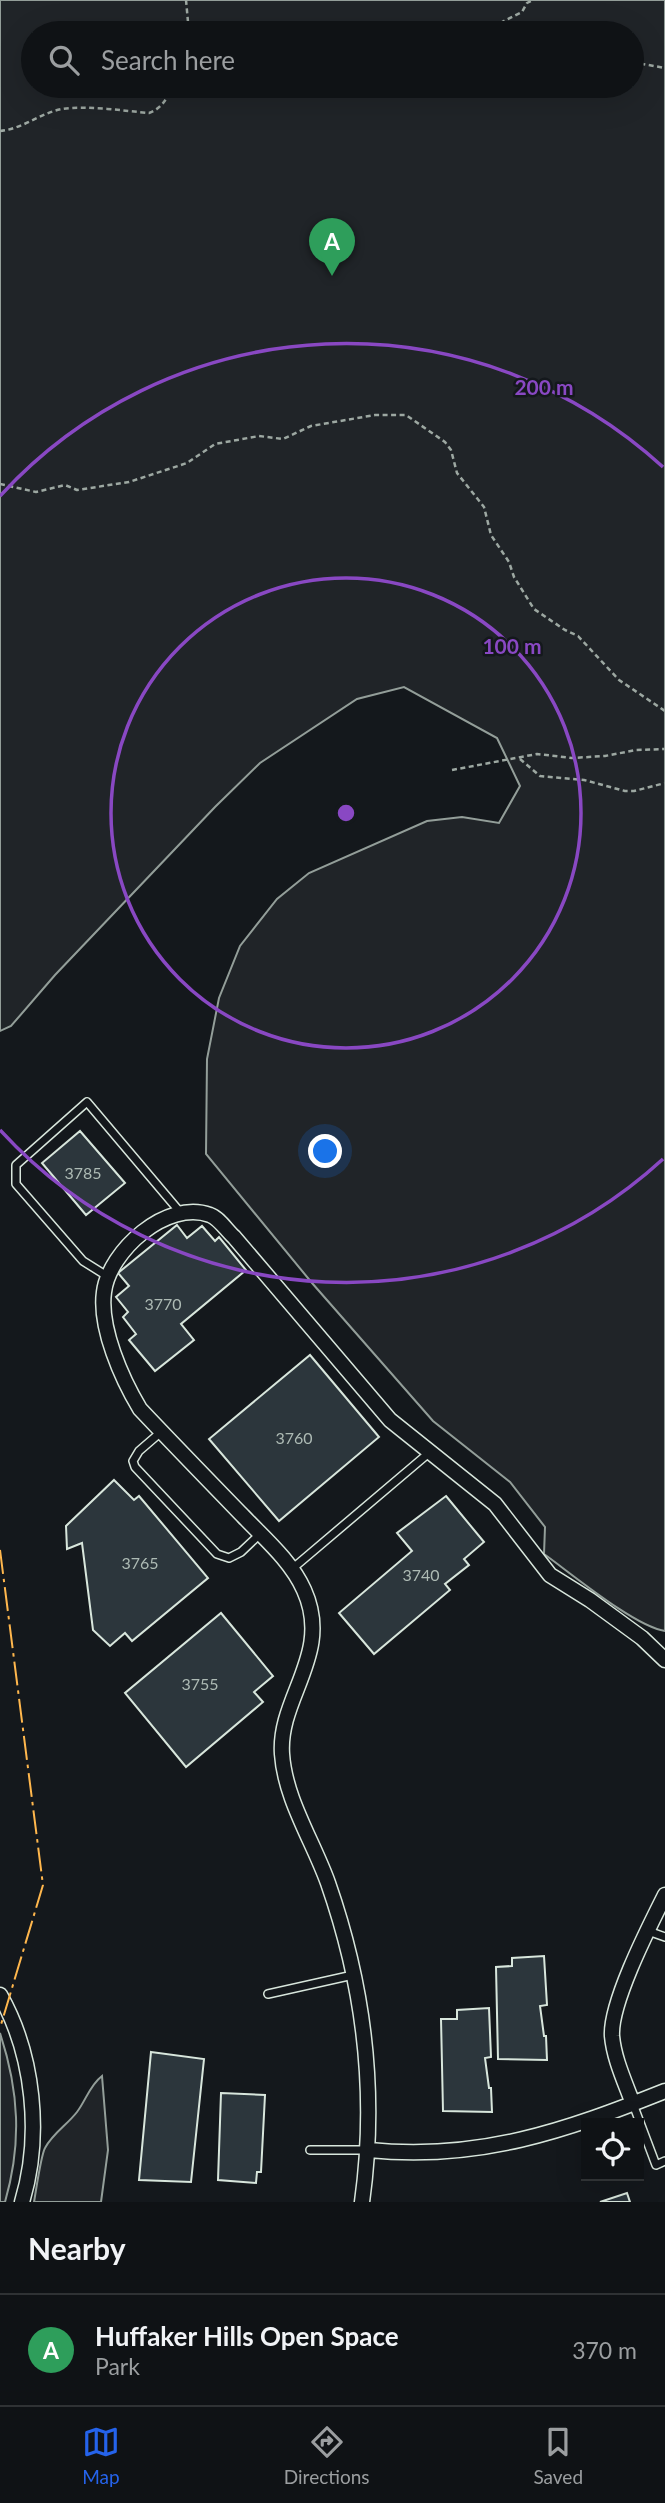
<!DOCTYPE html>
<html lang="en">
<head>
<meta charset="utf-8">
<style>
  :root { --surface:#0f1215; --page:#181b1e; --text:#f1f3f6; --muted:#9b9ea0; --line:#2f3234; --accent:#2563eb }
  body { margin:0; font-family:Lato,sans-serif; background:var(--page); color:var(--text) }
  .controls { position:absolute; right:21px; bottom:21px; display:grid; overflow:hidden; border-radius:0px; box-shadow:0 7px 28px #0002 }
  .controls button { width:63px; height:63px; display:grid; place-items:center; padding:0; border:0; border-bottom:2px solid var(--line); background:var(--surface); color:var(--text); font:35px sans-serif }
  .you { position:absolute; left:326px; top:1152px; width:24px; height:24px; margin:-18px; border:5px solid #fff; border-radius:50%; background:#1a73e8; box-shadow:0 0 0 10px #1a73e833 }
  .badge { display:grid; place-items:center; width:46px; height:46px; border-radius:50%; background:var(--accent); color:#fff; font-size:23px; font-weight:700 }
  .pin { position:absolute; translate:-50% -58px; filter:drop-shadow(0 2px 4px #0008) }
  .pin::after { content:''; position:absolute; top:37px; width:24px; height:21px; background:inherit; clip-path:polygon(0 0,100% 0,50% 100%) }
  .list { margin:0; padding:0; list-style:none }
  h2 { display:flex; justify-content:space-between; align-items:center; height:91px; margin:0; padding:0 28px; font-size:30px }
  h2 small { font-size:23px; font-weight:400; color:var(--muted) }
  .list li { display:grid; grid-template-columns:46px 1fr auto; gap:21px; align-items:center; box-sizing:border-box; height:112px; padding:0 28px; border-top:2px solid var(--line) }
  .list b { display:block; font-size:26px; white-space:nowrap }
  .list p { margin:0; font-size:23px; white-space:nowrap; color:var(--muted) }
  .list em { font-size:23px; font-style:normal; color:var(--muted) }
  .icon { flex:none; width:38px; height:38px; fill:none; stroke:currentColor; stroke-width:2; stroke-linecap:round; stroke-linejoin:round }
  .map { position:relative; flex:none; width:665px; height:2202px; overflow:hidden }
  .search { position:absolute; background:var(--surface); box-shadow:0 7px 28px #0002; left:21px; right:21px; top:21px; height:77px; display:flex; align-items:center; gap:18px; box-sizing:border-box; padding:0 24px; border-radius:38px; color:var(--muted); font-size:26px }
  .sheet { height:203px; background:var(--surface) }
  nav { display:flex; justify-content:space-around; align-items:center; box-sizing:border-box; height:98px; border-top:2px solid var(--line); background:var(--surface); font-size:19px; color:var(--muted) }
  nav a { display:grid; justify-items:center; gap:4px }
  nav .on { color:var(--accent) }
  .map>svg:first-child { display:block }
</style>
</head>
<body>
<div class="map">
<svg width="665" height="2202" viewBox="0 0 665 2202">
  <rect width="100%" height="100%" fill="#14181c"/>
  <!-- green -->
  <path fill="#202428" stroke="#939e99" stroke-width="2" fill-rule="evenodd" d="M 0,0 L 665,0 L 665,1631 C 634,1626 572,1574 544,1554 L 545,1527 L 510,1482 L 433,1421 L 312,1283 L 206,1154 L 207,1059 L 219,998 L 240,946 L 277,899 L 309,873 L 427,821 L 462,817 L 499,823 L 520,786 L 497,738 L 404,687 L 357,699 L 260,763 L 215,807 L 55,975 L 11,1026 L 0,1031 ZM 632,33 L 632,86 L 33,86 L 33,33 Z
    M 0,2033 C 19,2091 22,2143 5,2202 L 0,2202 Z
    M 102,2076 L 108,2150 L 101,2202 L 34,2202 C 36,2191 41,2155 45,2148 C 53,2133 67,2125 77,2112 C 86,2100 90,2085 102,2076 Z"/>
  <!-- building -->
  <path fill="#2c363c" stroke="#d8e6dc" stroke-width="2" d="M 80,1131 L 125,1183 L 86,1215 L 42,1163 Z
    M 177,1225 L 187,1238 L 202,1226 L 215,1241 L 219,1237 L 246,1270 L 181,1324 L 194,1340 L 155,1371 L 129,1340 L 136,1334 L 123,1317 L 128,1312 L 116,1297 L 129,1286 L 118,1273 Z
    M 310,1355 L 379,1437 L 279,1521 L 209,1439 Z
    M 114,1480 L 134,1500 L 139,1496 L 208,1578 L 132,1641 L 125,1633 L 110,1646 L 93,1630 L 82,1543 L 67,1549 L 66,1526 Z
    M 446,1496 L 484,1542 L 464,1559 L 469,1565 L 445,1584 L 450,1590 L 374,1654 L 339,1613 L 412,1551 L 397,1533 Z
    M 221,1613 L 273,1676 L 254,1692 L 263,1702 L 186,1767 L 125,1693 Z
    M 544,1956 L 547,2005 L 540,2006 L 544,2036 L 546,2036 L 547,2060 L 498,2059 L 496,1967 L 512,1966 L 512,1958 Z
    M 489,2008 L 491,2057 L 485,2058 L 489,2088 L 491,2088 L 492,2112 L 443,2111 L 441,2019 L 457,2019 L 457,2010 Z
    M 151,2052 L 204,2059 L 191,2182 L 139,2180 Z
    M 221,2093 L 265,2095 L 261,2172 L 257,2172 L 256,2183 L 218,2180 Z
    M 627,2193 L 630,2202 L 600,2202 Z"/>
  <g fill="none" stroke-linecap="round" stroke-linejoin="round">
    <defs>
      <path id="lane" d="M 107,1276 L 83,1261 L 16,1184 L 16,1165 L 87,1102 L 180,1212
        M 161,1432 L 139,1451 L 133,1461 L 135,1467 L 217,1554 L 229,1558 L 241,1552 L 260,1534
        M 292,1569 L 430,1452
        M 648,1931 L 665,1937
        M 268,1994 L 353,1975
        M 633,2104 L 656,2165 L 665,2161
        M 310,2150 L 369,2150"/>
      <path id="street" d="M 0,1995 C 34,2055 42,2136 22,2202
        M 633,2104 C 625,2082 614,2059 612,2036 C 610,2003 649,1927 665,1895
        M 369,2150 C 479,2161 565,2131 665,2091
        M 362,2202 C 377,2094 364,1986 328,1883 C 313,1841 285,1799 282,1754 C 278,1697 333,1654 304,1590 C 291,1561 265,1539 243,1516 C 209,1481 174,1445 140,1409 C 122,1379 99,1328 104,1292 C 109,1251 167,1199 210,1215 C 219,1218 227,1231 234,1237 L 390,1420 L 495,1504 L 550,1575 L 590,1600 L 642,1638 L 665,1660"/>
    </defs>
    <!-- lane casing -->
    <use href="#lane" stroke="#d8e6dc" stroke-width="10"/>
    <!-- street casing -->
    <use href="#street" stroke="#d8e6dc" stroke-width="17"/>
    <!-- path -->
    <path stroke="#9da8a2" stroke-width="2.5" stroke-dasharray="5 3.5" stroke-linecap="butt" d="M 186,0 L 189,33
      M 237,33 L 298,29 L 435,29 L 456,25 L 502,22 L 522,12 L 527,3 L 533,0
      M 632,62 L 665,68
      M 0,131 C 23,129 40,113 62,109 C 85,105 125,111 149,113 C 163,108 167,97 174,86
      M 0,484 L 36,492 L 65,485 L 77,490 L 129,482 L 187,463 L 215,444 L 259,436 L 283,439 L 311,426 L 375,415 L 406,415 L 445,442 L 451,450 L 457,473 L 484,507 L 491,535 L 509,562 L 514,577 L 534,609 L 565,630 L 578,636 L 619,680 L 665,711
      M 520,759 L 540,776 L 584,780 L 625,791 L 634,791 L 665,783
      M 452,770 L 537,754 L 572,758 L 605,756 L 636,750 L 665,749"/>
    <!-- lane -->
    <use href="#lane" stroke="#14181c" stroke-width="7"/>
    <!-- street -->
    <use href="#street" stroke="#14181c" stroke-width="14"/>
    <!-- power -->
    <path stroke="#ffb74d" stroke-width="2" stroke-dasharray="24 5 3.5 5" stroke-linecap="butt" d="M 0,1550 L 43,1885 L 0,2028"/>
  </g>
  <!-- distance rings -->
  <g fill="none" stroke="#8948c3" stroke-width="3.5">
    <circle cx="346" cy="813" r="235"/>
    <path d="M663 1159A469 469 0 0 1 0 1130M0 496A469 469 0 0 1 663 467"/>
  </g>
  <g text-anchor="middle" stroke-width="5" stroke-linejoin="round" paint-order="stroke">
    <!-- number labels -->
    <g font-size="16" fill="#adbab4">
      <text x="83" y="1179">3785</text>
      <text x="163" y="1310">3770</text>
      <text x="294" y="1444">3760</text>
      <text x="140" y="1569">3765</text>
      <text x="421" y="1581">3740</text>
      <text x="200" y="1690">3755</text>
    </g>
  </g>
  <circle cx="346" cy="813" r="10" fill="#8948c3" stroke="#14181c" stroke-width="3.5"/>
  <g font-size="21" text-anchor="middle" font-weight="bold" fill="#8948c3" stroke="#14181c" stroke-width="5" stroke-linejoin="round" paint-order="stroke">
    <text x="544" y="395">200 m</text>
    <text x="512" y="654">100 m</text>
  </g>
</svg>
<div class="controls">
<button><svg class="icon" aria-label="locate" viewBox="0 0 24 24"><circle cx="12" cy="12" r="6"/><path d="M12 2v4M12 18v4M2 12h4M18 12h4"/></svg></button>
</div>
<div class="you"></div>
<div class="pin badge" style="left:332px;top:276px;background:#2e9e5b">A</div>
<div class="search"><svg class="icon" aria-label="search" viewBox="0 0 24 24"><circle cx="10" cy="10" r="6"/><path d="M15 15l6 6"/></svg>Search here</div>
</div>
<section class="sheet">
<h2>Nearby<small></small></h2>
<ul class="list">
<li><span class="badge" style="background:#2e9e5b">A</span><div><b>Huffaker Hills Open Space</b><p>Park</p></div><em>370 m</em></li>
</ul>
</section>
<nav>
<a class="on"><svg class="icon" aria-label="map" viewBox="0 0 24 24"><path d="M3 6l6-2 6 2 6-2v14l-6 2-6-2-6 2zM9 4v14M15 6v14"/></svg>Map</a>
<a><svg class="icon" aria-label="directions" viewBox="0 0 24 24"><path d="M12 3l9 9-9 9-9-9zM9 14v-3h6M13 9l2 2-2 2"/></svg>Directions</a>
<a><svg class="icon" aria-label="saved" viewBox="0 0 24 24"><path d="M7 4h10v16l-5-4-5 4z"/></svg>Saved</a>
</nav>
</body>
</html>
